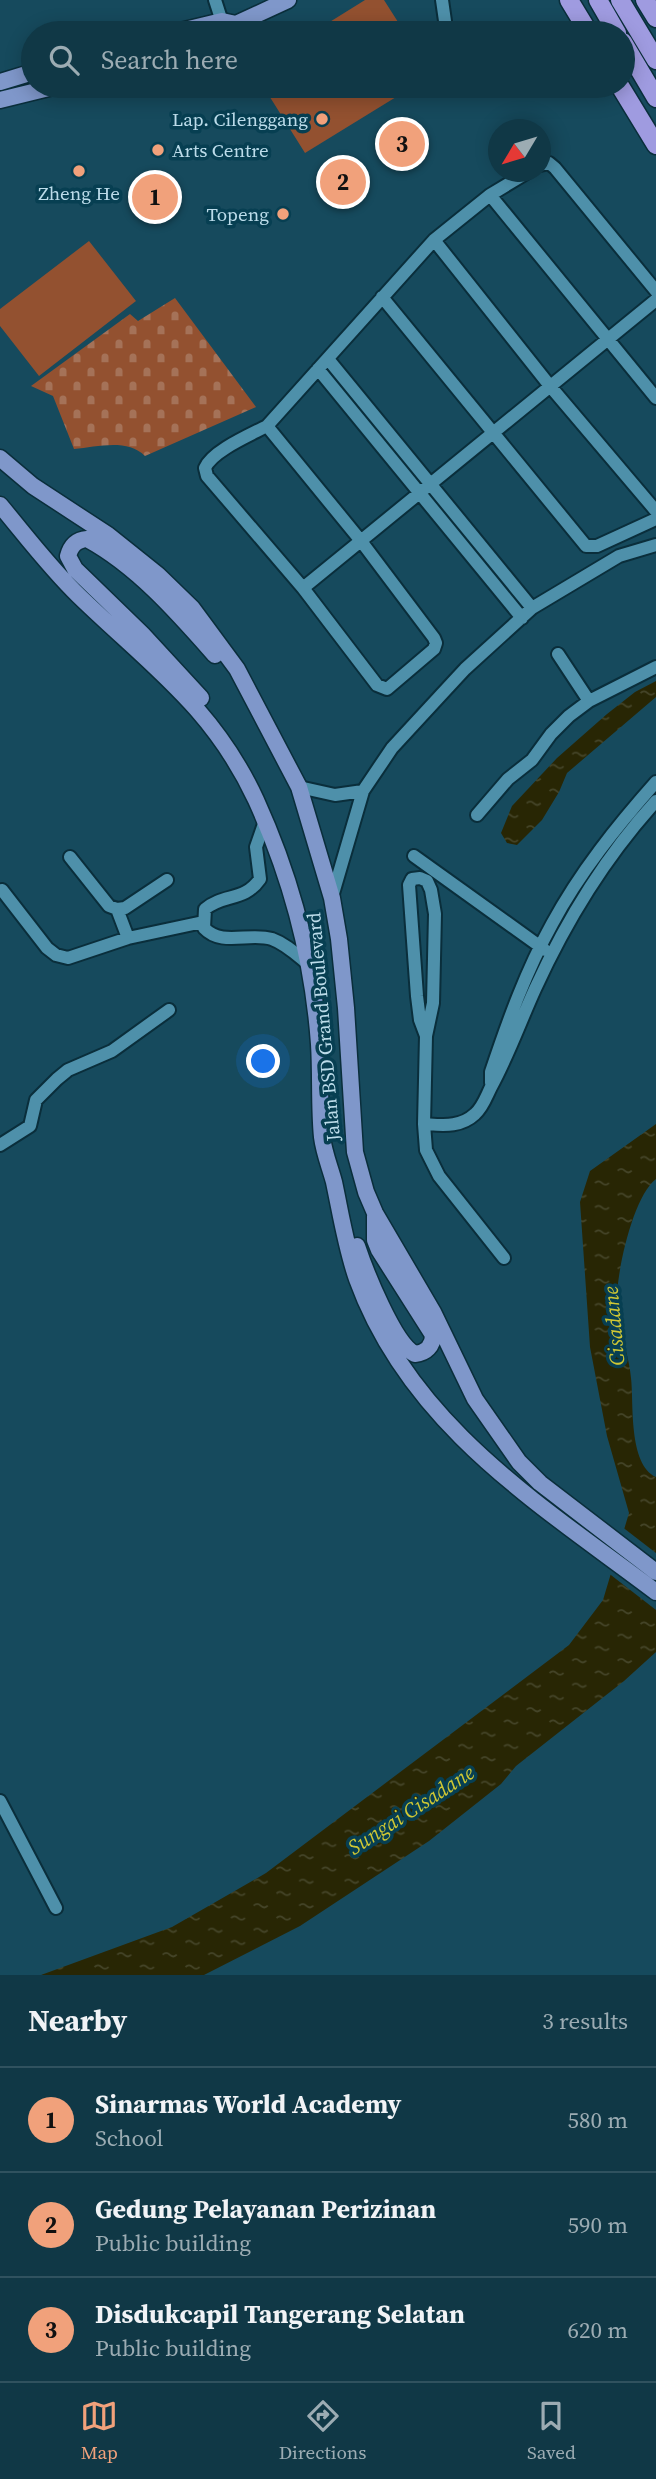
<!DOCTYPE html>
<html lang="en">
<head>
<meta charset="utf-8">
<style>
  :root { --surface:#103846; --page:#193f4d; --text:#f1f3f6; --muted:#9cacb3; --line:#30525f; --accent:#f1a17b }
  body { margin:0; font-family:"Source Serif 4",serif; background:var(--page); color:var(--text) }
  .compass { position:absolute; left:488px; top:119px; width:63px; height:63px; border-radius:50%; background:var(--surface); box-shadow:0 4px 18px #0003; rotate:232deg }
  .you { position:absolute; left:264px; top:1062px; width:24px; height:24px; margin:-18px; border:5px solid #fff; border-radius:50%; background:#1a73e8; box-shadow:0 0 0 10px #1a73e833 }
  .badge { display:grid; place-items:center; width:46px; height:46px; border-radius:50%; background:var(--accent); color:#111; font-size:23px; font-weight:700 }
  .pin { position:absolute; translate:-50% -50%; border:4px solid #fff; box-shadow:0 2px 7px #0006 }
  .list { margin:0; padding:0; list-style:none }
  h2 { display:flex; justify-content:space-between; align-items:center; height:91px; margin:0; padding:0 28px; font-size:30px }
  h2 small { font-size:23px; font-weight:400; color:var(--muted) }
  .list li { display:grid; grid-template-columns:46px 1fr auto; gap:21px; align-items:center; box-sizing:border-box; height:105px; padding:0 28px; border-top:2px solid var(--line) }
  .list b { display:block; font-size:26px; white-space:nowrap }
  .list p { margin:0; font-size:23px; white-space:nowrap; color:var(--muted) }
  .list em { font-size:23px; font-style:normal; color:var(--muted) }
  .icon { flex:none; width:38px; height:38px; fill:none; stroke:currentColor; stroke-width:2; stroke-linecap:round; stroke-linejoin:round }
  .map { position:relative; flex:none; width:656px; height:1975px; overflow:hidden }
  .search { position:absolute; background:var(--surface); box-shadow:0 4px 18px #0003; left:21px; right:21px; top:21px; height:77px; display:flex; align-items:center; gap:18px; box-sizing:border-box; padding:0 24px; border-radius:38px; color:var(--muted); font-size:26px }
  .sheet { height:406px; background:var(--surface) }
  nav { display:flex; justify-content:space-around; align-items:center; box-sizing:border-box; height:98px; border-top:2px solid var(--line); background:var(--surface); font-size:19px; color:var(--muted) }
  nav a { display:grid; justify-items:center; gap:4px }
  nav .on { color:var(--accent) }
  .map>svg:first-child { display:block }
</style>
</head>
<body>
<div class="map">
<svg width="656" height="1975" viewBox="0 0 656 1975">
  <defs>
    <pattern id="cemetery-stones" width="16" height="16" patternUnits="userSpaceOnUse" patternTransform="scale(1.75)"><rect width="16" height="16" fill="#935130"/><path d="M2 7V4a2 2 0 0 1 4 0v3zM10 15v-3a2 2 0 0 1 4 0v3z" fill="#a57258"/></pattern>
    <pattern id="water-ripples" width="26" height="14" patternUnits="userSpaceOnUse" patternTransform="scale(1.75)"><rect width="26" height="14" fill="#282604"/><path d="M2 4q2-2 4 0t4 0M15 11q2-2 4 0t4 0" fill="none" stroke="#454529"/></pattern>
  </defs>
  <rect width="100%" height="100%" fill="#164a5d"/>
  <!-- grass -->
  <path fill="#935130" d="M 365,0 L 384,0 L 405,33 L 312,33 Z
    M 263,86 L 414,86 L 305,153 Z
    M 89,241 L 136,301 L 39,376 L 0,326 L 0,309 Z"/>
  <!-- cemetery -->
  <path fill="url(#cemetery-stones)" d="M 175,298 L 256,407 L 145,456 C 127,438 97,447 74,449 L 53,396 L 31,386 L 130,314 L 138,321 Z"/>
  <!-- water -->
  <path fill="url(#water-ripples)" d="M 656,681 L 656,697 L 567,773 L 559,792 L 542,820 L 517,845 L 507,843 L 501,833 L 512,806 L 557,758 L 607,714 L 635,692 Z
    M 656,1124 L 656,1179 C 632,1197 614,1281 617,1310 C 619,1333 629,1354 631,1378 C 634,1403 628,1464 656,1477 L 656,1652 L 624,1681 L 516,1766 L 501,1784 L 429,1841 L 300,1926 L 204,1975 L 41,1975 L 172,1927 L 266,1873 L 569,1645 L 603,1600 L 629,1513 L 607,1436 L 590,1347 L 580,1202 L 590,1171 Z"/>
  <!-- pier -->
  <path fill="#164a5d" d="M 621,1526 L 656,1553 L 656,1610 L 607,1572 Z"/>
  <g fill="none" stroke-linecap="round" stroke-linejoin="round">
    <defs>
      <path id="minor" d="M 215,0 L 224,28
        M 442,0 L 445,21
        M 540,165 L 549,163 L 555,168 L 656,291
        M 490,195 L 656,398
        M 434,240 L 550,386 L 656,511
        M 382,297 L 586,546 L 597,546 L 656,519
        M 328,359 L 532,608
        M 318,369 L 522,618
        M 267,426 L 361,541 L 434,638 L 436,643 L 434,649 L 387,689 L 377,685 L 303,588 L 207,476 L 205,468 C 212,451 250,435 267,426 L 434,240 L 490,195 L 528,172
        M 303,588 L 656,300
        M 558,654 L 589,701
        M 299,787 L 335,795 L 363,791
        M 477,815 L 508,779 L 532,760 L 551,734 L 569,716 L 589,701 L 656,667
        M 265,821 L 256,847 L 260,879 C 244,902 224,893 205,909 L 204,928 C 222,947 249,932 272,939 C 286,944 297,955 308,964
        M 414,856 L 545,950
        M 70,857 L 109,906 L 117,909 L 125,908 L 167,880
        M 2,890 L 47,948 L 56,955 L 68,958 L 128,938 L 203,922
        M 332,897 L 363,791 L 392,748 L 440,696 L 465,669 L 532,608 L 619,556 L 656,545
        M 117,909 L 128,938
        M 426,1036 L 420,1020 L 417,996 L 409,885 L 412,879 L 420,878 L 427,881 L 431,890 L 435,914 L 433,1003 L 426,1036 L 424,1124 L 426,1150 L 439,1176 L 504,1258
        M 491,1083 L 491,1072 C 508,1021 526,971 552,924 C 580,872 617,826 656,782
        M 424,1124 C 442,1125 460,1128 475,1114 C 483,1107 486,1097 491,1087 C 508,1056 520,1022 535,989 C 566,921 605,857 656,801
        M 0,1145 L 30,1126 L 36,1100 L 57,1079 L 68,1070 L 112,1051 L 169,1010
        M 0,1801 L 56,1908"/>
      <path id="major" d="M 172,33 L 222,21 L 236,24
        M 223,33 L 236,24 L 288,0
        M 0,82 L 33,72
        M 0,100 L 57,86
        M 0,458 L 33,486 L 108,535 L 158,575 L 192,608 L 237,669 L 299,787 L 332,898 L 339,939 L 346,1008 L 355,1152 L 366,1192 L 375,1213 L 433,1312 L 475,1399 L 519,1462 L 540,1483 L 656,1572
        M 0,505 C 26,536 50,568 79,596 C 149,664 213,707 256,800 C 291,877 313,960 319,1044 C 321,1075 319,1106 322,1137 C 324,1153 330,1167 334,1182 C 341,1215 346,1248 357,1279 C 410,1425 538,1503 656,1592
        M 201,698 L 142,634 L 75,569 L 68,556 C 71,545 76,540 87,539 C 137,566 178,613 215,655
        M 357,1246 C 365,1270 394,1344 415,1354 C 426,1353 433,1346 433,1335 L 379,1250 L 375,1240 L 375,1216"/>
      <path id="highway" d="M 569,0 L 589,33
        M 598,0 L 617,33
        M 620,0 L 656,60
        M 645,0 L 656,18
        M 623,42 L 656,98
        M 620,86 L 656,145"/>
    </defs>
    <!-- minor casing -->
    <use href="#minor" stroke="#0a2e3b" stroke-width="16"/>
    <!-- major casing -->
    <use href="#major" stroke="#0a2e3b" stroke-width="19"/>
    <!-- highway casing -->
    <use href="#highway" stroke="#0a2e3b" stroke-width="21"/>
    <!-- minor -->
    <use href="#minor" stroke="#4e90aa" stroke-width="12"/>
    <!-- major -->
    <use href="#major" stroke="#7f97ca" stroke-width="16"/>
    <!-- highway -->
    <use href="#highway" stroke="#9f9be0" stroke-width="18"/>
  </g>
  <!-- markers -->
  <g fill="#f1a17b" stroke="#073f52" stroke-width="2.5">
    <circle cx="322" cy="119" r="7"/>
    <circle cx="158" cy="150" r="7"/>
    <circle cx="79" cy="171" r="7"/>
    <circle cx="283" cy="214" r="7"/>
  </g>
  <g text-anchor="middle" stroke-width="7" stroke-linejoin="round" paint-order="stroke">
    <!-- poi labels -->
    <g font-size="19" fill="#bcdcea" stroke="#073f52" text-anchor="end">
      <text x="308" y="126">Lap. Cilenggang</text>
      <text x="172" y="157" text-anchor="start">Arts Centre</text>
      <text x="79" y="200" text-anchor="middle">Zheng He</text>
      <text x="269" y="221">Topeng</text>
    </g>
    <!-- street labels -->
    <g font-size="19" fill="#bcdcea" stroke="#073f52">
      <text transform="translate(323 1027) rotate(-95)" y="7">Jalan BSD Grand Boulevard</text>
    </g>
    <!-- water labels -->
    <g font-size="21" font-style="italic" fill="#cfc734" stroke="#073f52">
      <text transform="translate(614 1326) rotate(-95)" y="7">Cisadane</text>
      <text transform="translate(411 1810) rotate(-33)" y="7">Sungai Cisadane</text>
    </g>
  </g>
</svg>
<svg class="compass" viewBox="-18 -18 36 36"><path d="M0-13l5 13h-10z" fill="#e53935"/><path d="M0 13l5-13h-10z" fill="#9cacb3"/></svg>
<div class="you"></div>
<div class="pin badge" style="left:155px;top:197px">1</div>
<div class="pin badge" style="left:343px;top:182px">2</div>
<div class="pin badge" style="left:402px;top:144px">3</div>
<div class="search"><svg class="icon" aria-label="search" viewBox="0 0 24 24"><circle cx="10" cy="10" r="6"/><path d="M15 15l6 6"/></svg>Search here</div>
</div>
<section class="sheet">
<h2>Nearby<small>3 results</small></h2>
<ul class="list">
<li><span class="badge">1</span><div><b>Sinarmas World Academy</b><p>School</p></div><em>580 m</em></li>
<li><span class="badge">2</span><div><b>Gedung Pelayanan Perizinan</b><p>Public building</p></div><em>590 m</em></li>
<li><span class="badge">3</span><div><b>Disdukcapil Tangerang Selatan</b><p>Public building</p></div><em>620 m</em></li>
</ul>
</section>
<nav>
<a class="on"><svg class="icon" aria-label="map" viewBox="0 0 24 24"><path d="M3 6l6-2 6 2 6-2v14l-6 2-6-2-6 2zM9 4v14M15 6v14"/></svg>Map</a>
<a><svg class="icon" aria-label="directions" viewBox="0 0 24 24"><path d="M12 3l9 9-9 9-9-9zM9 14v-3h6M13 9l2 2-2 2"/></svg>Directions</a>
<a><svg class="icon" aria-label="saved" viewBox="0 0 24 24"><path d="M7 4h10v16l-5-4-5 4z"/></svg>Saved</a>
</nav>
</body>
</html>
